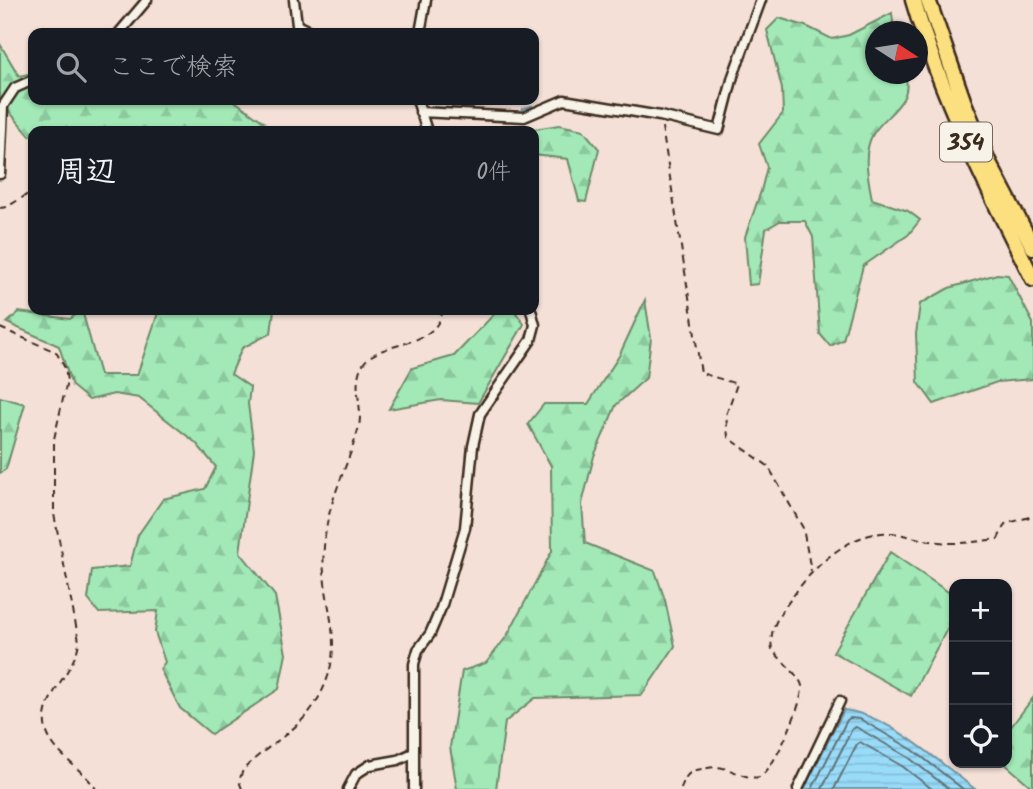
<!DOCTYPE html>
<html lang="ja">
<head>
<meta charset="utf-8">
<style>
  :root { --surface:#171b24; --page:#242831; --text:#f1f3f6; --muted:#9ea1a6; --line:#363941 }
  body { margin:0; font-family:Kalam,"Klee One",sans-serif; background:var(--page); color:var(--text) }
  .controls { position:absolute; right:21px; bottom:21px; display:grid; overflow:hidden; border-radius:14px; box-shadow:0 2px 5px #0004 }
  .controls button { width:63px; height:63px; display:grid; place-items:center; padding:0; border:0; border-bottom:2px solid var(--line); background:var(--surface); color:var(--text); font:35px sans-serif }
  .compass { position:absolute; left:865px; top:21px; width:63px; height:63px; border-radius:50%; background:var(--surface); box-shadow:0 2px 5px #0004; rotate:102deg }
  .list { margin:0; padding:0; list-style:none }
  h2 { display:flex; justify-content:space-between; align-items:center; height:91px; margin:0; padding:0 28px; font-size:30px }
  h2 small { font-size:23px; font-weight:400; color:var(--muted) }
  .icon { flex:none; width:38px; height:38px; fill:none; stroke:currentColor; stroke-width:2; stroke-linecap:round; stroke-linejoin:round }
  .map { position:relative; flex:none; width:1033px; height:789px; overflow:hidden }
  .search { position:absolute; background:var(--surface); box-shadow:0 2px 5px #0004; left:28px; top:28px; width:511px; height:77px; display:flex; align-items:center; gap:18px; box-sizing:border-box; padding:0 24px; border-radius:14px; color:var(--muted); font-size:26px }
  .panel { position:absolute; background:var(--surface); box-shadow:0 2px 5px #0004; left:28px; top:126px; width:511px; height:189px; border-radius:14px }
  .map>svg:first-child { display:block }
</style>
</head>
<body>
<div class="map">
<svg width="1033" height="789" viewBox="0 0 1033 789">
  <defs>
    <pattern id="forest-firs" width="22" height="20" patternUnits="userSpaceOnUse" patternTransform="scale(1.75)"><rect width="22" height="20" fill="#a2e9b7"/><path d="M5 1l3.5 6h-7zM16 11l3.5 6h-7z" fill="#8cc89d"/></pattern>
    <pattern id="water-rules" width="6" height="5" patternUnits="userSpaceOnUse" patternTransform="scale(1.75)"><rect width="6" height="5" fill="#98dcfa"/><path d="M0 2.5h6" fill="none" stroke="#84bdd6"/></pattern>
  </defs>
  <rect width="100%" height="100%" fill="#f4e0d7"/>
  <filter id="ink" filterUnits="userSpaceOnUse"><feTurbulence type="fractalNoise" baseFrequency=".0143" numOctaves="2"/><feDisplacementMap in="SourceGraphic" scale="14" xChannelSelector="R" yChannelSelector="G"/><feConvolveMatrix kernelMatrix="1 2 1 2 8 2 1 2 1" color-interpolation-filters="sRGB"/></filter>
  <g filter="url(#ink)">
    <!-- forest -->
    <path fill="url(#forest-firs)" stroke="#6e8a6a" stroke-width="2" d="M 892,13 L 894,31 L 876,32 L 876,74 L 905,74 C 914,103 886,113 873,134 C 862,153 868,178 872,199 L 908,211 L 920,220 L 908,235 L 863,266 L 843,340 L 830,346 L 820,334 L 813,237 L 805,221 L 780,221 L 766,229 L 758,284 L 749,285 L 745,237 L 761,191 L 767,167 L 759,144 L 783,113 L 782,89 L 767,30 L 779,18 L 808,27 L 832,39 L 849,35 Z
      M 0,44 L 19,76 L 33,73 L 33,100 L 233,100 L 264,122 L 237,131 L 33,131 L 33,136 L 30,136 L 0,101 Z
      M 559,125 L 583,130 L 599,149 L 586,202 L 579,201 L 568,159 L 534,155 L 533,129 Z
      M 997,274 L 1008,275 L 1033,323 L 1033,379 L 997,382 L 934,404 L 918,382 L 916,334 L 920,304 L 949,288 Z
      M 645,300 L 651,338 L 646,378 L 616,405 L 594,456 L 582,504 L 585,543 L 655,571 L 665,600 L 675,646 L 642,695 L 535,698 L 505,722 L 496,789 L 457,789 L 450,747 L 462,671 L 486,663 L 507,636 L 552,551 L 551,466 L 528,424 L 544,404 L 588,404 L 619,356 Z
      M 82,310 L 100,375 L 137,375 L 159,310 L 274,310 L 271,333 L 242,348 L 231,374 L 250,387 L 248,404 L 254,450 L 240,552 L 275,596 L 286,654 L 279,689 L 211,734 L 180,708 L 160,669 L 165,662 L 155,632 L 158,611 L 99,613 L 88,599 L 92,570 L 130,566 L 138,535 L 163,499 L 205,489 L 216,467 L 196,443 L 139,398 L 114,394 L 89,400 L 72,386 L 59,346 L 7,323 L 19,312 L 70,319 Z
      M 498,310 L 514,310 L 524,324 L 478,403 L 441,400 L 389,409 L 412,368 L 454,356 Z
      M 0,397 L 25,404 L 6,469 L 0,473 Z
      M 890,552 L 954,596 L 954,616 L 911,696 L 833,652 Z
      M 1033,698 L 1033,788 L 1004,763 L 1007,763 L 1007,732 Z"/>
    <!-- water -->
    <path fill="url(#water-rules)" stroke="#7395a2" stroke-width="2" d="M 844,710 C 889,715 939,762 975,789 L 804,789 Z"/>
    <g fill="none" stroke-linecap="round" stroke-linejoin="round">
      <!-- shore -->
      <path stroke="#607176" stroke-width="2" d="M 812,789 L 847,720 L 850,718 L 860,719 L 913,750 L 963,789
        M 822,789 L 852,729 L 856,727 L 908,757 L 949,789
        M 834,789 L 857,744 L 860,742 L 902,766 L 932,789"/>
      <!-- stream -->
      <path stroke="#7395a2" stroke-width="2.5" d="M 522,109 L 532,106"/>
      <defs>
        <path id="minor" d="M 294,0 L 297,25 L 313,33
          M 119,33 L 147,0
          M 420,33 L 426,0
          M 417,100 L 427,131
          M 420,112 L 524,117 L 564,100 L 660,116 L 719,130 L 733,76 L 761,0
          M 0,174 L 3,106 L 15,88 L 33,80
          M 348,789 L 356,774 L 370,765 L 398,760 L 413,753
          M 414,789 L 414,664 L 418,650 L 430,634 L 441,608 L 465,528 L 473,446 L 480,414 L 531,340 L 535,325 L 531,310
          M 798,789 L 840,701"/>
        <path id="trunk" d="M 913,0 C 942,98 987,188 1033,279
          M 928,0 L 964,103 L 988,161 L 1033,247"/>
      </defs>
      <!-- minor casing -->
      <use href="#minor" stroke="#3b2a1e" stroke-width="13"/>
      <!-- trunk casing -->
      <use href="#trunk" stroke="#3b2a1e" stroke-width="19"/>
      <!-- path -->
      <path stroke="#3b2a1e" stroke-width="2" stroke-dasharray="7 5" stroke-linecap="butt" d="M 662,127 L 701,373 L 737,384 L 726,415 L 728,437 L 768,466 L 803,528 L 811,571
        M 0,208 L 7,207 L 33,191
        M 0,328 L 56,352 L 65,368 L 67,381 L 54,439 L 54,514 L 79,641 C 76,676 28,704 51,741 C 62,759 84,771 96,789
        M 242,789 L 239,781 L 243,770 C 268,743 300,732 319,697 C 350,640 319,604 324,547 C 327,501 346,472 358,430 C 364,411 354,392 359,373 C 368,336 434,355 443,310
        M 681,789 C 685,776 688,771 702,769 C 709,768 716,766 723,768 C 733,770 749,780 759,777 C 773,773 804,701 802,686 C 801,677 778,658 772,649 C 768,626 783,610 796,592 C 817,563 853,530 892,533 C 908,535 923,541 939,542 C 959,545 978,541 998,539 L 1005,524 L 1033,516"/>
      <!-- minor -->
      <use href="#minor" stroke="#f7f3e8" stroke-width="8"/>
      <!-- trunk -->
      <use href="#trunk" stroke="#fce080" stroke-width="14"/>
    </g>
  </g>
  <g text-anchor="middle" stroke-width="5" stroke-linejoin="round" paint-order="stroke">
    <!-- shield labels -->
    <rect fill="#f7f3e8" stroke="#73665b" stroke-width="2" x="940" y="122.5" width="52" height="39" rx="5"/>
    <g font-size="23" font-weight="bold" fill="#3b2a1e">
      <text x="966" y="150">354</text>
    </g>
  </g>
</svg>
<div class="controls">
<button>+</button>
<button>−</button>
<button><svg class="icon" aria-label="locate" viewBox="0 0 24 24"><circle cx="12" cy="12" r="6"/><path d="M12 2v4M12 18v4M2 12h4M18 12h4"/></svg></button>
</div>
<svg class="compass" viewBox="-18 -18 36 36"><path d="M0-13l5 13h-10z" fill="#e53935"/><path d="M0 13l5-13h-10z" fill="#9ea1a6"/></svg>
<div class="search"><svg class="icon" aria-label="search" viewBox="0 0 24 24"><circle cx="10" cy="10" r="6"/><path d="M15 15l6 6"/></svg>ここで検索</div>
<section class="panel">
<h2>周辺<small>0件</small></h2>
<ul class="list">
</ul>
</section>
</div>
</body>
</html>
